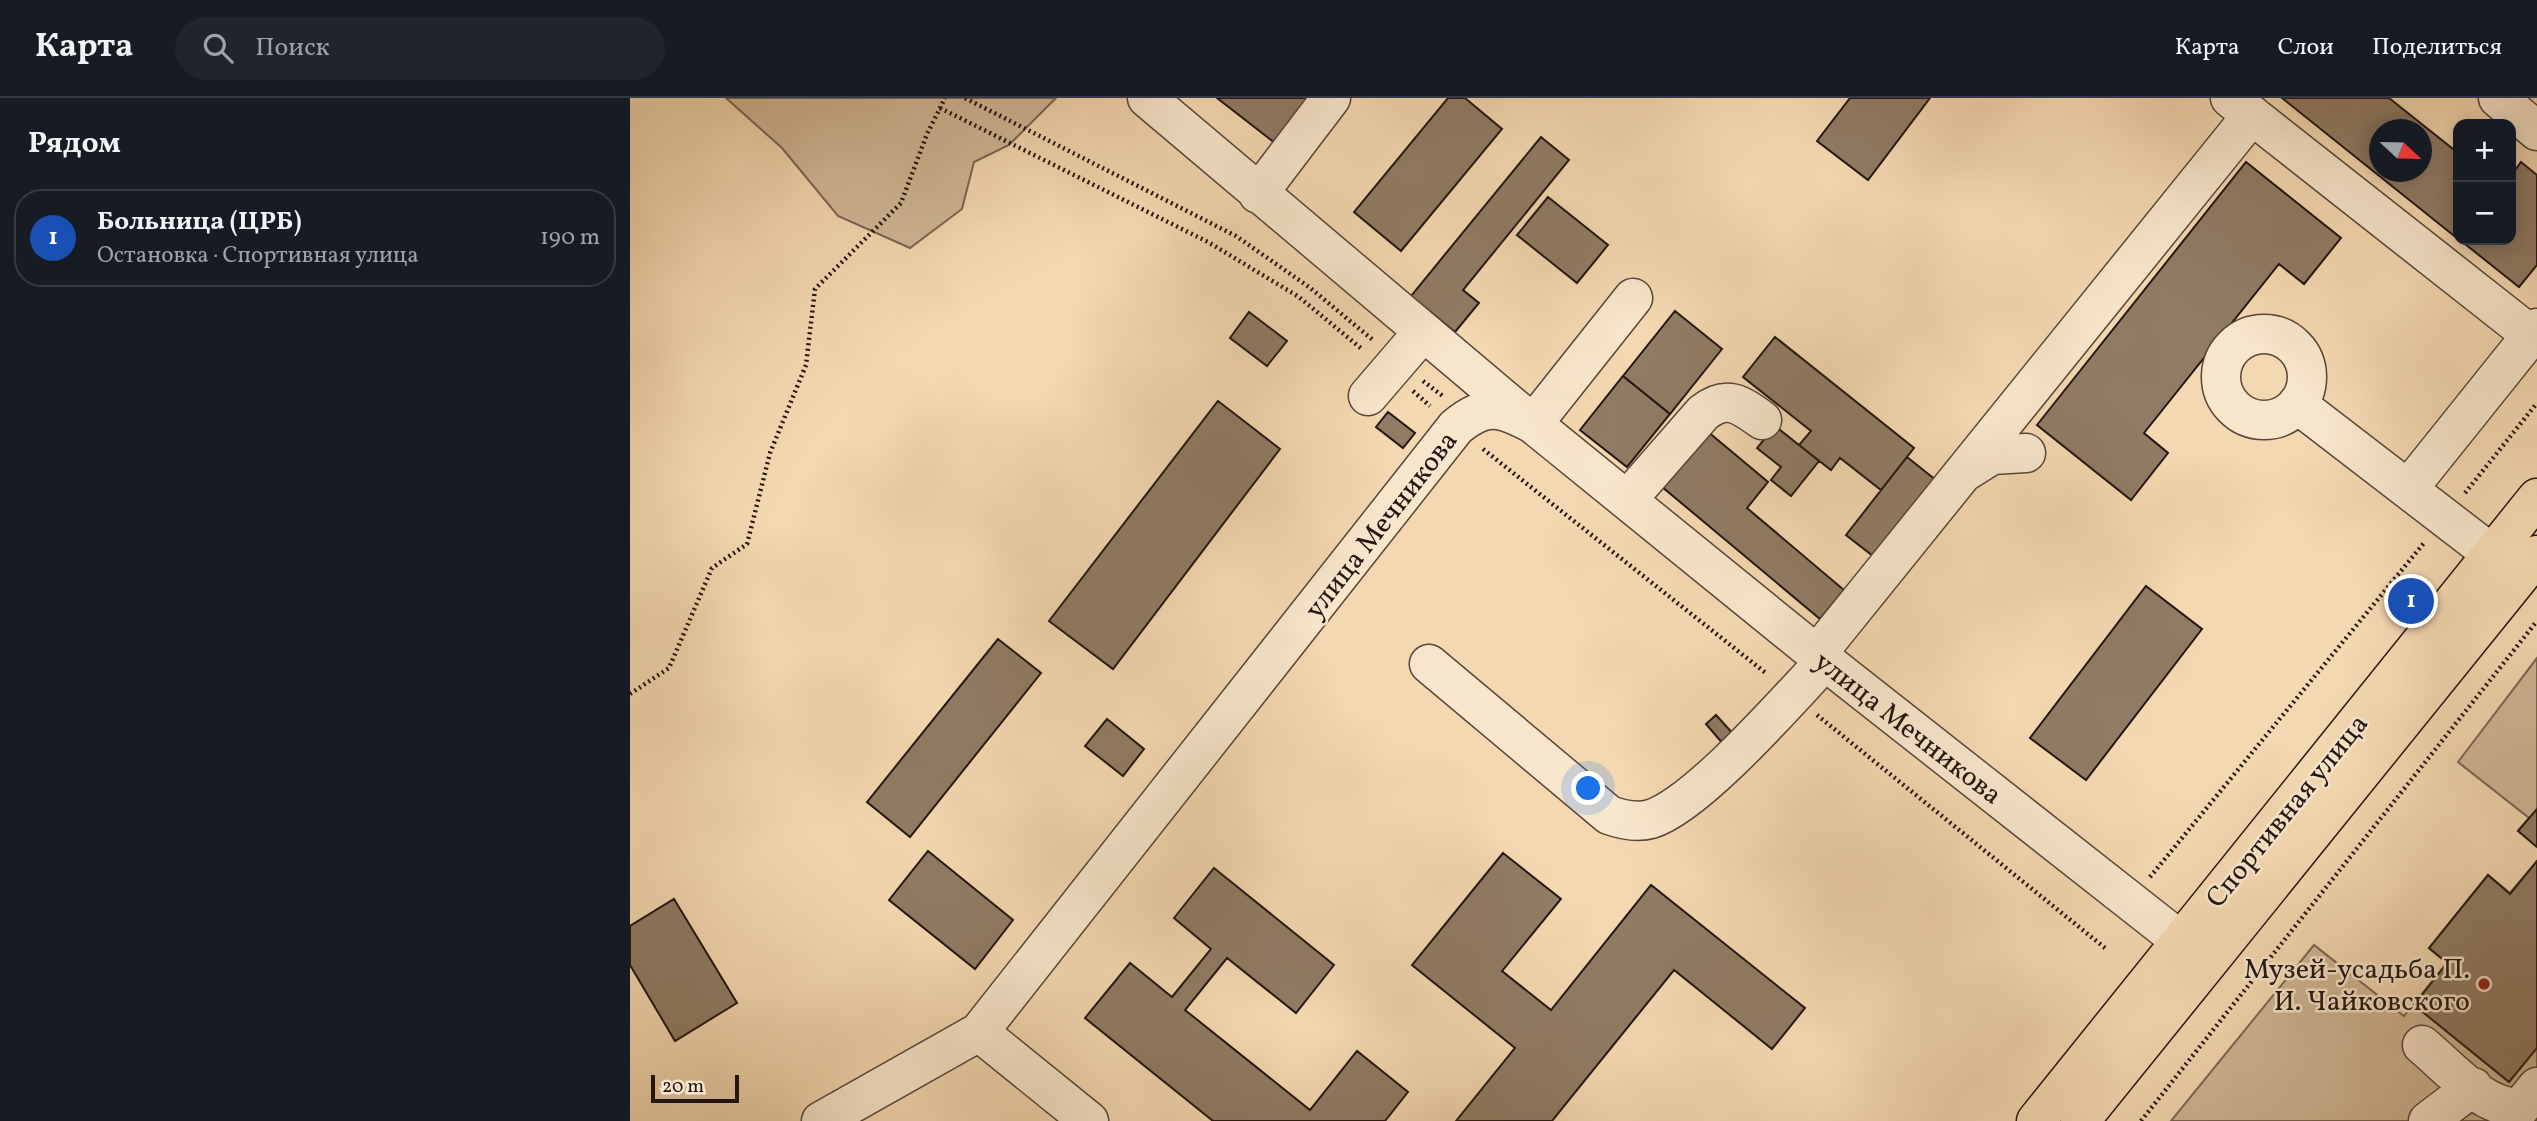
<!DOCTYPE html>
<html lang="ru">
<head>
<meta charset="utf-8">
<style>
  :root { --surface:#171b24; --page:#20242c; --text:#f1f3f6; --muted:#9ea1a6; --line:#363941; --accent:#c59692 }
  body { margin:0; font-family:Vollkorn,serif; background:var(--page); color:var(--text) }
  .controls { position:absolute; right:21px; top:21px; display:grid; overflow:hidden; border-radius:14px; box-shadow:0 4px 18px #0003 }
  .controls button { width:63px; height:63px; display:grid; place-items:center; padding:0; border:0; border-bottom:2px solid var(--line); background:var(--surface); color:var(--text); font:35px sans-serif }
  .compass { position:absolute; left:1739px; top:21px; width:63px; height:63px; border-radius:50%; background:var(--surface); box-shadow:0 4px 18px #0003; rotate:112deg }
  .scale { position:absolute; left:21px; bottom:18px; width:88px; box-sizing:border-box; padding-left:7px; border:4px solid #231611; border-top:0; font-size:19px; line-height:24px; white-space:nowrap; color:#231611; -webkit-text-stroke:5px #f8e6cc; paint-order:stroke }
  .you { position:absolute; left:959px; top:691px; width:24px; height:24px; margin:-18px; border:5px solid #fff; border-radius:50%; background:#1a73e8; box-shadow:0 0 0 10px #1a73e833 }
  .badge { display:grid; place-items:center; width:46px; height:46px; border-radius:50%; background:var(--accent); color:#fff; font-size:23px; font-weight:700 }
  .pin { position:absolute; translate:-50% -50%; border:4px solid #fff; box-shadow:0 2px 7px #0006 }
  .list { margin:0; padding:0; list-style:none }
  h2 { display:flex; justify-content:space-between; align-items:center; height:91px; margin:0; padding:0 28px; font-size:30px }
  h2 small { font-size:23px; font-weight:400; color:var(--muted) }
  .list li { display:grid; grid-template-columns:46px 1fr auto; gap:21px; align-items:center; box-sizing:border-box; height:98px; margin:0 14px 14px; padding:0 14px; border:2px solid var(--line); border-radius:28px }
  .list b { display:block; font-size:26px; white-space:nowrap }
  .list p { margin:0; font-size:23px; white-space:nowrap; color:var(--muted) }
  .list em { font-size:23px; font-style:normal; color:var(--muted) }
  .icon { flex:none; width:38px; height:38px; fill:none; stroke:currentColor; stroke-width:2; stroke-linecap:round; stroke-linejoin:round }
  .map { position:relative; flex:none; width:1907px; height:1023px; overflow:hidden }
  header { display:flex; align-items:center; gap:42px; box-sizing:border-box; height:98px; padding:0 35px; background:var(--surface); border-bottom:2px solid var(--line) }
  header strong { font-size:33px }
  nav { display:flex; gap:38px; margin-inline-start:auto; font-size:24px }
  .search { width:490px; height:63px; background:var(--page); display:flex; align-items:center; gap:18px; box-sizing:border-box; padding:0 24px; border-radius:38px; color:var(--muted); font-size:26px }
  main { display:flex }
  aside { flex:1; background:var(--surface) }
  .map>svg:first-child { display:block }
</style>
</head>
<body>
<header>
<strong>Карта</strong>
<div class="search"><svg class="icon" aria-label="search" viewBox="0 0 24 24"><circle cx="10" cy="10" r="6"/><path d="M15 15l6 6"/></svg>Поиск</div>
<nav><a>Карта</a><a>Слои</a><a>Поделиться</a></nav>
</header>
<main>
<aside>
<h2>Рядом<small></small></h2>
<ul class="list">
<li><span class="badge" style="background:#1a4fb4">1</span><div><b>Больница (ЦРБ)</b><p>Остановка · Спортивная улица</p></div><em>190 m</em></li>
</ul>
</aside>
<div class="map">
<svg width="1907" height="1023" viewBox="0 0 1907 1023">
  <rect width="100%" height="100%" fill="#f4d8b1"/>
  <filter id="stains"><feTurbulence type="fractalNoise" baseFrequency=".00286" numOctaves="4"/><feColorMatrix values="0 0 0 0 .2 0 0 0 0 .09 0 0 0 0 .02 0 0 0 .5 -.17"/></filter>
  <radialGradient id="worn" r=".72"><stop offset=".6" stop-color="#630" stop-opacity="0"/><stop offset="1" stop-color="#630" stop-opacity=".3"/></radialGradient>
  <!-- green -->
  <path fill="#d0b796" stroke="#7a6654" stroke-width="2" d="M 96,0 L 426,0 L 379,47 L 344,64 L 332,111 L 280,150 L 208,118 L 152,50 Z
    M 1907,560 L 1907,749 L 1888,733 L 1899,720 L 1828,664 Z
    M 1907,763 L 1907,1023 L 1541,1023 L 1684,847 L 1774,918 L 1817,865 L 1799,850 L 1858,777 L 1880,795 Z"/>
  <!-- building -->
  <path fill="#907b64" stroke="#231611" stroke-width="2" fill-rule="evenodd" d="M 587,0 L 680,0 L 645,45 Z
    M 818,0 L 835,0 L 872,31 L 771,153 L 724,114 Z
    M 1220,0 L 1300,0 L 1238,82 L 1187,43 Z
    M 1652,0 L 1759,0 L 1828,55 L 1828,141 ZM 1750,32 L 1792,32 L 1792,74 L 1750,74 Z
    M 911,39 L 939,62 L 833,192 L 849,205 L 825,234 L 781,198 Z
    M 1616,64 L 1711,140 L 1674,186 L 1649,166 L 1514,335 L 1538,355 L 1501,402 L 1407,327 Z
    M 1891,64 L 1907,77 L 1907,167 L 1889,189 L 1830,142 L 1881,142 L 1881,78 Z
    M 918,99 L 978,147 L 947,185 L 887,137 Z
    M 1045,213 L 1092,251 L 1040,316 L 993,278 Z
    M 619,214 L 657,243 L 637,268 L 600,240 Z
    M 1145,239 L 1284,350 L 1251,392 L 1210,360 L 1201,372 L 1169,347 L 1181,333 L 1113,279 Z
    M 993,278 L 1040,316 L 997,369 L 950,332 Z
    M 588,303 L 650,351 L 483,571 L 419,523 Z
    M 758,314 L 785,335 L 773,350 L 746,329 Z
    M 1145,328 L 1189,363 L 1161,398 L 1141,382 L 1151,369 L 1127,350 Z
    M 1077,333 L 1138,384 L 1117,410 L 1214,492 L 1190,521 L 1031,388 Z
    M 1277,359 L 1312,387 L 1252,465 L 1216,437 Z
    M 1516,488 L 1572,531 L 1456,682 L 1400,640 Z
    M 368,541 L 411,575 L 280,739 L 237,704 Z
    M 1086,617 L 1105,638 L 1094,647 L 1076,626 Z
    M 477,621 L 514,651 L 493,678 L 455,648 Z
    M 1907,711 L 1907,749 L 1888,733 Z
    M 298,753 L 383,822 L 345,871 L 259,802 Z
    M 873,755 L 931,801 L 872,873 L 921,912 L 1021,787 L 1175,910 L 1142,951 L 1044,872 L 922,1023 L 826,1023 L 885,950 L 782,867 Z
    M 1907,763 L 1907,950 L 1879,984 L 1784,907 L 1817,865 L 1799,850 L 1858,777 L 1880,796 Z
    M 584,770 L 704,867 L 666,915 L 597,860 L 555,912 L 680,1012 L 727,953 L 778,994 L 755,1023 L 583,1023 L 455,920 L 500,865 L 542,899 L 581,851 L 544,820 Z
    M 44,801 L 107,905 L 45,943 L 0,867 L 0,828 Z"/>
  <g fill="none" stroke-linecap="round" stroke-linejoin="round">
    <defs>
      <path id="minor" d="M 517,0 L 903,326 L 1003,200
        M 1600,0 L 1901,237
        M 1868,0 L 1907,33
        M 628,96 L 701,0
        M1591 279a43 43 0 1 1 86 0a43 43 0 1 1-86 0Z
        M 738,298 L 793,234
        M 1667,306 L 1862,456
        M 1335,374 L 1362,357 L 1396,355
        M 1778,391 L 1907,230
        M 997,402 L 1073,315 C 1096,296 1110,306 1132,322
        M 1187,556 L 1622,17
        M 799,566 L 979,717 C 993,722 1007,725 1021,721 C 1068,706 1158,602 1195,563
        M 349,934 L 459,1023
        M 1792,947 C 1820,970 1852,1010 1890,1010 L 1907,989
        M 191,1023 L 349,934 L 826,329 C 856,304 871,309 903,326 L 1195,563 L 1551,843
        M 1798,1023 L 1843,989"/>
      <path id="highway" d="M 1406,1023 L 1907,400
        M 1450,1023 L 1907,457"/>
    </defs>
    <!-- minor casing -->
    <use href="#minor" stroke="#574639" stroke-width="41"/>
    <!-- highway casing -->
    <use href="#highway" stroke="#231611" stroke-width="41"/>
    <!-- path -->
    <path stroke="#231611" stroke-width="4.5" stroke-dasharray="2 3.5" stroke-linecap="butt" d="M 335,0 L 606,138 L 679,189 L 743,242
      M 310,10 L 578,144 L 669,199 L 733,252
      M 793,283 L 814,299
      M 783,293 L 800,308
      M 853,351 L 1137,576
      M 1835,395 L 1907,305
      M 0,596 L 39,570 L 82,470 L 117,446 L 140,355 L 176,267 L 185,191 L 271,105 L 297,36 L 315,0
      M 1187,617 L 1475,850
      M 1520,779 L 1794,445
      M 1511,1023 L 1907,523"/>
    <!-- minor -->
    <use href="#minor" stroke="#f8e6cc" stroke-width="38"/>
    <!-- highway -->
    <use href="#highway" stroke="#f4d8b1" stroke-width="38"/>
  </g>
  <!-- markers -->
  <circle fill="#8f2418" stroke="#f8e6cc" stroke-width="2.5" cx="1854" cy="886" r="7"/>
  <g text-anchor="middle" stroke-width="5" stroke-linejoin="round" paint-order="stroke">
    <!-- street labels -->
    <g font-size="28" fill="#231611" stroke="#f8e6cc">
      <text transform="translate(750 426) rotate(-52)" y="10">улица Мечникова</text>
      <text transform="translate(1279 629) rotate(38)" y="10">улица Мечникова</text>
      <text transform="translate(1656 712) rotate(-51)" y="10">Спортивная улица</text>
    </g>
    <!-- poi labels -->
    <g font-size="28" fill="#231611" stroke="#f8e6cc" text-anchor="end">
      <text x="1840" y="880">Музей-усадьба П.<tspan x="1840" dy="32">И. Чайковского</tspan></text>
    </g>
  </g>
  <rect width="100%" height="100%" filter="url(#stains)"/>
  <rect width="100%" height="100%" fill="url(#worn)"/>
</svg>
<div class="controls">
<button>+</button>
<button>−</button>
</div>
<svg class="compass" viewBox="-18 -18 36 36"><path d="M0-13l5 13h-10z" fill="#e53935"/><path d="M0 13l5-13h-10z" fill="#9ea1a6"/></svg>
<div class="scale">20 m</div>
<div class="you"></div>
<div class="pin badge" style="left:1781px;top:503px;background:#1a4fb4">1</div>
</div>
</main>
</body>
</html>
